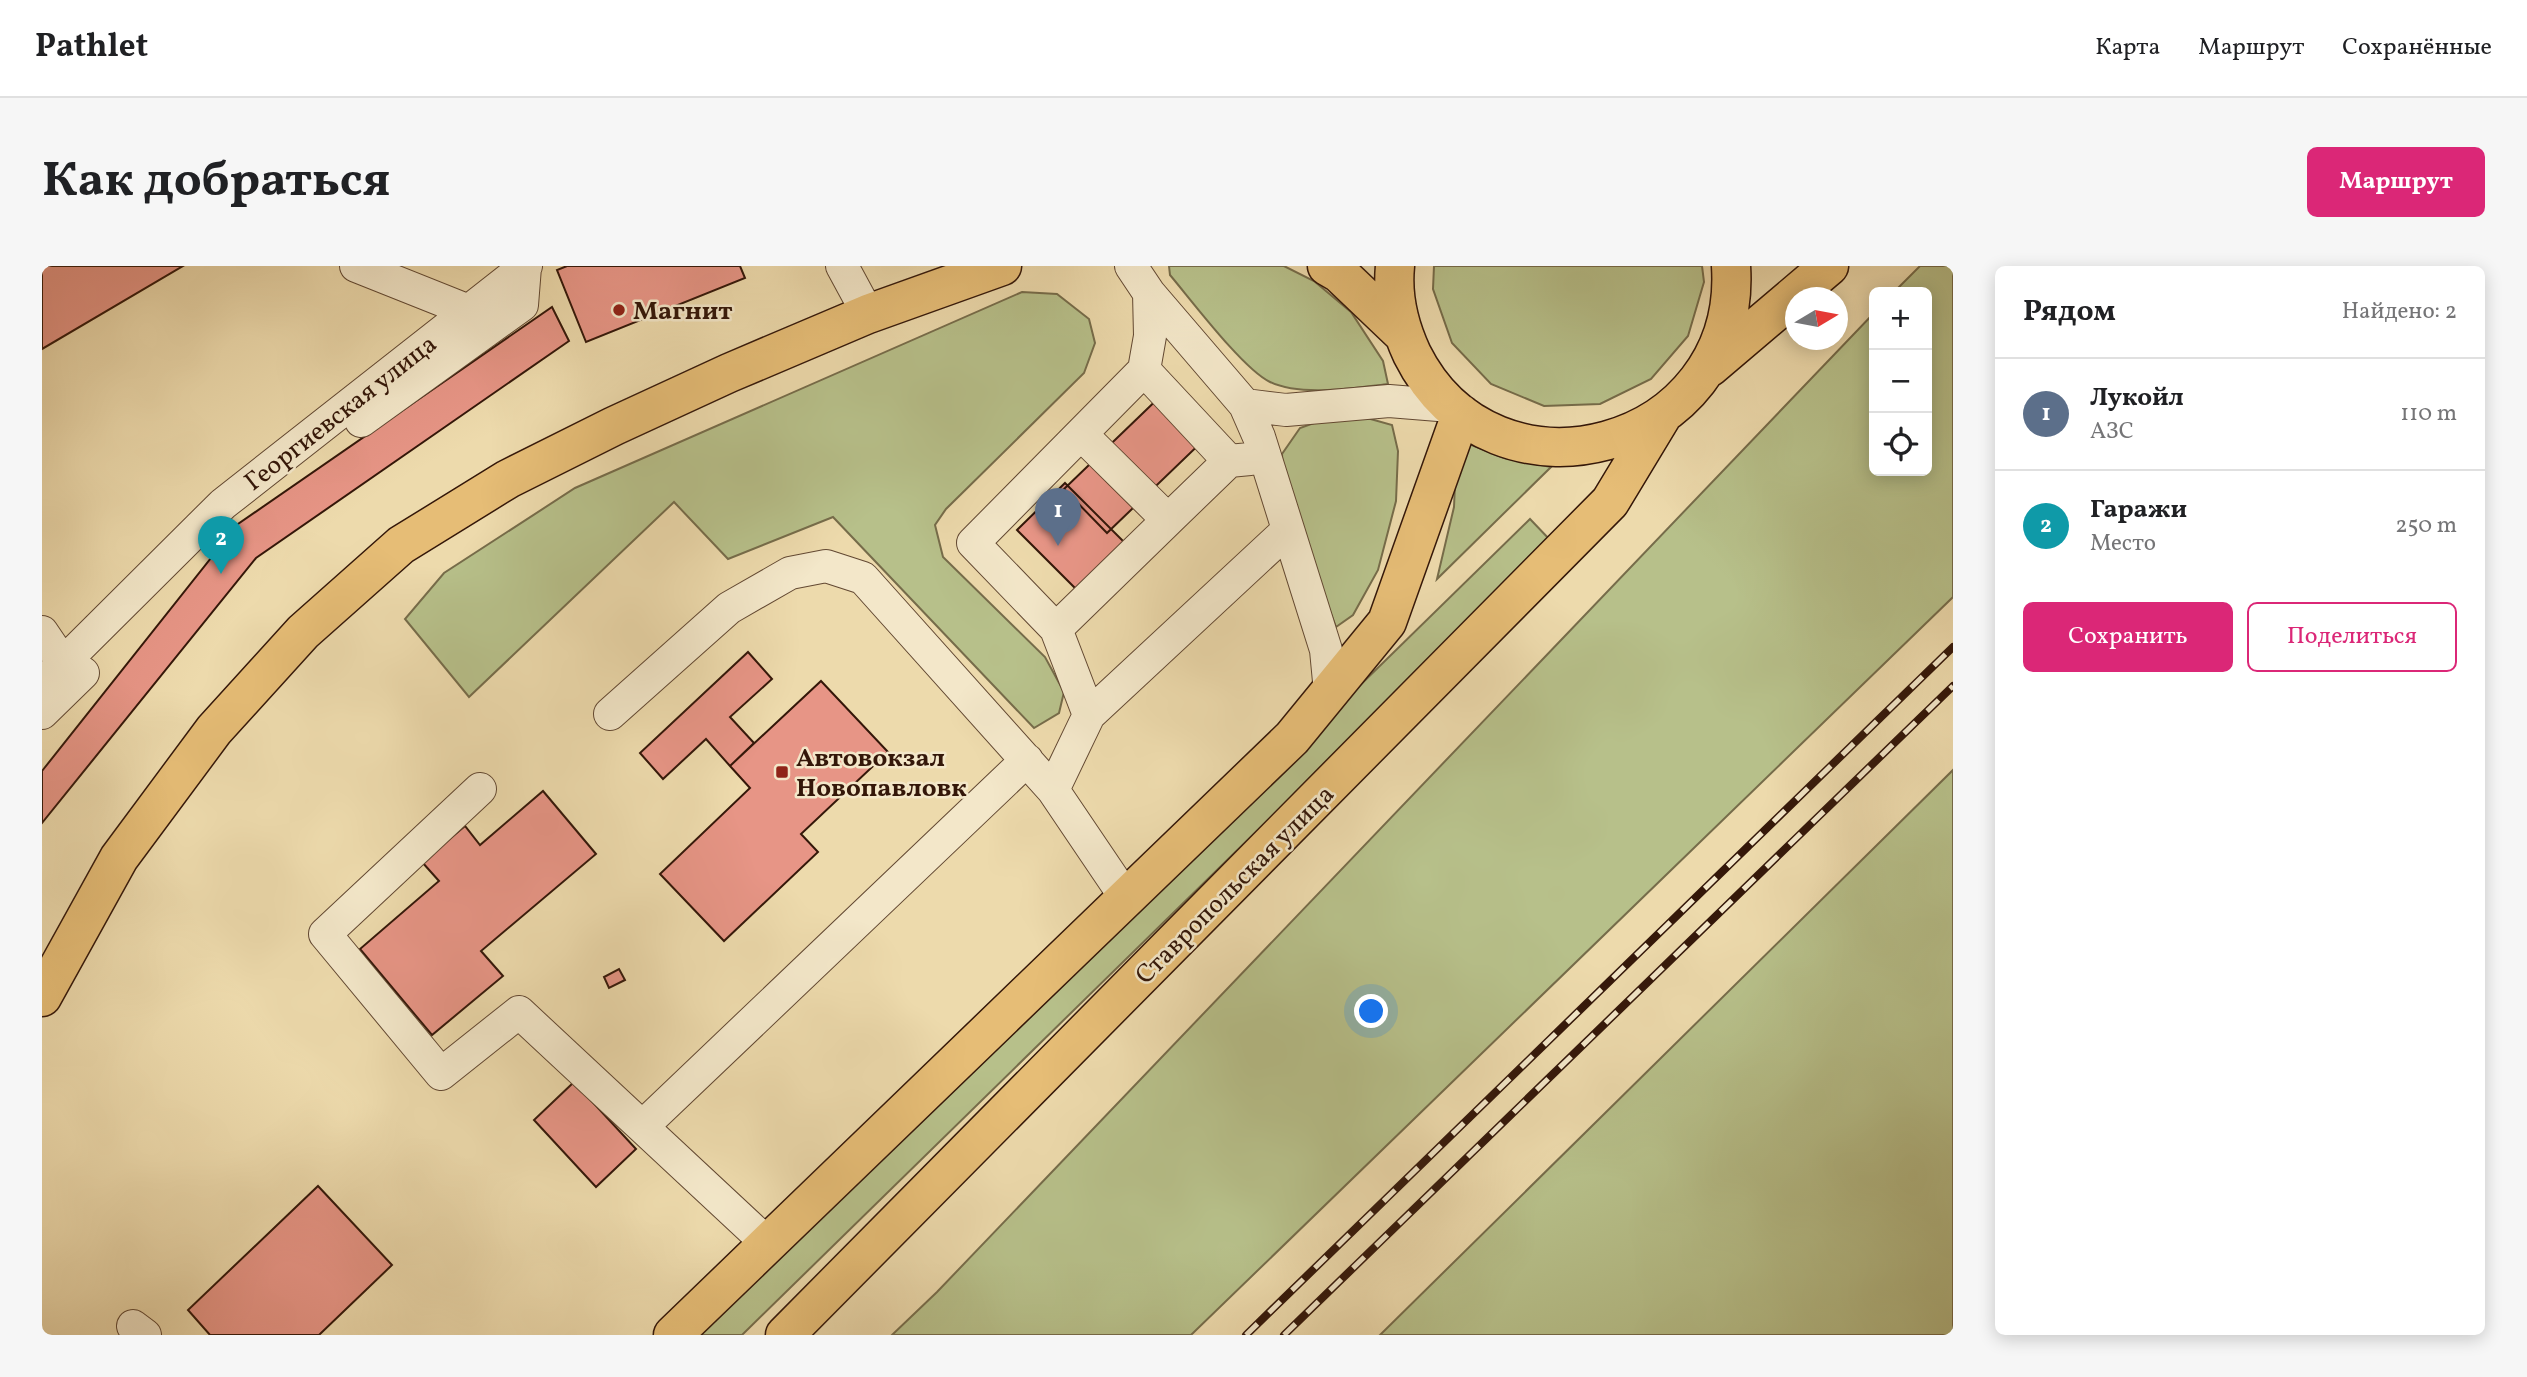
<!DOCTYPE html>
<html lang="ru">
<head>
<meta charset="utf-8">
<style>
  :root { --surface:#fff; --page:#f6f6f6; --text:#202124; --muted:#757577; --line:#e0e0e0; --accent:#db2777 }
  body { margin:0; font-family:Vollkorn,serif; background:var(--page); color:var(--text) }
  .controls { position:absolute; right:21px; top:21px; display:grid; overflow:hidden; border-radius:10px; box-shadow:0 4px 18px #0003 }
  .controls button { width:63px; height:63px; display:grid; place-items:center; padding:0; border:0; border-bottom:2px solid var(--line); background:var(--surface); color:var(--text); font:35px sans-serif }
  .compass { position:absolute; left:1743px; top:21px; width:63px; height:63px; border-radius:50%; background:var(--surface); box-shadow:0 4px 18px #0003; rotate:80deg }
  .you { position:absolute; left:1330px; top:746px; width:24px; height:24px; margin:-18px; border:5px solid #fff; border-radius:50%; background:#1a73e8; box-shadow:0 0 0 10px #1a73e833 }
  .badge { display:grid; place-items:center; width:46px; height:46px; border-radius:50%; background:var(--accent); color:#fff; font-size:23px; font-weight:700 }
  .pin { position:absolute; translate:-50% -58px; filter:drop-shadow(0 2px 4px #0008) }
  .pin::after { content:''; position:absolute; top:37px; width:24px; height:21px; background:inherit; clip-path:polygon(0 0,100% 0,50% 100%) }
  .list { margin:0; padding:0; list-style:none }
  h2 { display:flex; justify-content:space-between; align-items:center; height:91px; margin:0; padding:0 28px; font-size:30px }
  h2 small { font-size:23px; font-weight:400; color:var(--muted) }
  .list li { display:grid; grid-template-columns:46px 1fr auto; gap:21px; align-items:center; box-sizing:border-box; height:112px; padding:0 28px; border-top:2px solid var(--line) }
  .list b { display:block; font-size:26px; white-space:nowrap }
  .list p { margin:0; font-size:23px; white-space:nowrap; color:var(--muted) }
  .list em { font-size:23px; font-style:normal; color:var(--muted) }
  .actions { display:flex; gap:14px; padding:21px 28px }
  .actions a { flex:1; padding:16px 0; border:2px solid var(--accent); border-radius:10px; text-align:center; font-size:24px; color:var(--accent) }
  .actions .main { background:var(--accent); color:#fff }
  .icon { flex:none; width:38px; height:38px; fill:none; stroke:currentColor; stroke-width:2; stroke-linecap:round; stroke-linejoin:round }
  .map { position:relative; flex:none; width:1911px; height:1069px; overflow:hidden; border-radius:10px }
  header { display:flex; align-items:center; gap:42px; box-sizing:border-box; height:98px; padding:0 35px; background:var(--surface); border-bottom:2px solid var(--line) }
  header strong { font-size:33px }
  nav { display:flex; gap:38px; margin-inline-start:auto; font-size:24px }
  .intro { display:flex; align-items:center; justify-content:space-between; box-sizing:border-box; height:168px; padding:0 42px }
  h1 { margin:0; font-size:49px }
  .button { padding:18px 32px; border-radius:10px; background:var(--accent); color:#fff; font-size:24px; font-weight:700 }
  main { display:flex; gap:42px; padding:0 42px }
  aside { flex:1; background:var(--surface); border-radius:10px; box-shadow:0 4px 18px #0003 }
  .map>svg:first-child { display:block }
</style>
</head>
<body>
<header>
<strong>Pathlet</strong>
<nav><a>Карта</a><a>Маршрут</a><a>Сохранённые</a></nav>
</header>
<div class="intro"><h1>Как добраться</h1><a class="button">Маршрут</a></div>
<main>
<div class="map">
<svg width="1911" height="1069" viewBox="0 0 1911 1069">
  <rect width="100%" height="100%" fill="#eddaac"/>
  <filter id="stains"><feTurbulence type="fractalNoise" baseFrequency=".00286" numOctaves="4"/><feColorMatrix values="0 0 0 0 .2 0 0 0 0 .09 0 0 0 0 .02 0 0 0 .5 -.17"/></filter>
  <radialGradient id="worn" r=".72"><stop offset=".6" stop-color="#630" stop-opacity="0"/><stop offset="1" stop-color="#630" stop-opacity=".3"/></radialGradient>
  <!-- green -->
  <path fill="#b7c08a" stroke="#766c4a" stroke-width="2" d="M 1127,0 L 1242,0 L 1272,15 L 1309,46 L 1341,95 L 1346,118 C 1313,122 1259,131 1228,116 C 1201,103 1150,35 1128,9 Z
    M 1392,0 L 1660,0 L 1662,16 L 1646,70 L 1609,113 L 1558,138 L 1502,140 L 1449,118 L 1410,77 L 1391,23 Z
    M 1878,0 L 1911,0 L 1911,331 L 1149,1069 L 850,1069 L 895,1026 L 1832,47 L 1832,205 L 1885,205 L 1885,26 L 1852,26 Z
    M 980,26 L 1015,28 L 1047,53 L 1053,77 L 1042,107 L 904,243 L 893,259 L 901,291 L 1003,391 L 1022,426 L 1017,447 L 992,462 L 791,251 L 686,293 L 632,236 L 427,431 L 363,353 L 402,307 L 533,222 Z
    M 1286,152 L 1325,152 L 1350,159 L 1356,185 L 1354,235 L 1336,304 L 1311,349 L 1294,361 L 1242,224 L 1240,188 L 1258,162 Z
    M 1415,173 L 1462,192 L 1509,201 L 1395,313 L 1412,241 Z
    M 1488,253 L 1510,276 L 700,1069 L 654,1069 Z
    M 1911,504 L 1911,1069 L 1338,1069 Z"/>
  <!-- building -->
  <path fill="#e79586" stroke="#341709" stroke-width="2" d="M 0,0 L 141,0 L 0,83 Z
    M 525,0 L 698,0 L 703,12 L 544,76 L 515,4 Z
    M 510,41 L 527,75 L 214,292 L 0,557 L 0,505 L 196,258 Z
    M 1127,122 L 1169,167 L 1065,267 L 1022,223 Z
    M 1023,217 L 1084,278 L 1036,325 L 975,264 Z
    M 706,386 L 730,413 L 688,451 L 712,477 L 688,500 L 664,473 L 621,513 L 598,487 Z
    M 779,415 L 846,486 L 759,568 L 776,586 L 682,675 L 618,608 L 708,522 L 688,500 Z
    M 501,525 L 554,588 L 439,685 L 461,710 L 390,769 L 318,683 L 397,615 L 380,596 L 423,560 L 438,579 Z
    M 577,703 L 583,714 L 567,722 L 562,711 Z
    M 532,816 L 594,883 L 554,921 L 492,854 Z
    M 276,920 L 350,999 L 277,1069 L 168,1069 L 146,1044 Z"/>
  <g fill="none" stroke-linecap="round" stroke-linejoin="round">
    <defs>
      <path id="minor" d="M 314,0 L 427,45
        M 800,0 L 826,48
        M 1089,0 L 1107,27 L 1203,139 L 1217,171 L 1284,384 L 1288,426
        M 1102,104 L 1187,195 L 1208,193
        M 1203,139 L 1244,144 L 1347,135 L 1409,140
        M 319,155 L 480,39 L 483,1
        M 1039,168 L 1126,254 L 1187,195
        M 1014,363 L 1126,254
        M 0,366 L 21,397
        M 0,418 L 181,238 L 484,0
        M 0,447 L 41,407
        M 568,448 L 687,342 L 748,307 L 784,300 L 821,312 L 1011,524 L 1084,632
        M 1047,449 L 1246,264
        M 438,523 L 283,668 L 399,808 L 477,746 L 726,978
        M 1011,524 L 1047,449 L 1014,363 L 931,277 L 1102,104 L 1108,70 L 1107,27
        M 601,860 L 985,494
        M 91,1060 L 103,1069"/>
      <path id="major" d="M 1285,0 L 1297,7 L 1361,68
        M 1353,0 C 1350,30 1357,60 1370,88 C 1452,252 1701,184 1689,0
        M 1668,101 L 1787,0
        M 0,731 L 77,592 L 172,464 L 261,366 L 359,279 L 466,213 L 572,160 L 687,107 L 826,48 L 960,0
        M 631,1069 L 1250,472 L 1345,356 L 1419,148
        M 743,1069 L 1568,236 L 1620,150"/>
    </defs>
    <!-- minor casing -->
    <use href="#minor" stroke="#624832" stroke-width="34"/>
    <!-- major casing -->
    <use href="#major" stroke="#341709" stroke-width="41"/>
    <!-- minor -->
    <use href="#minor" stroke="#f3e7c9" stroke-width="32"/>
    <!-- major -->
    <use href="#major" stroke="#e6bd76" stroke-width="38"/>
    <defs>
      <path id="rail" d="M 1204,1069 L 1911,381
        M 1242,1069 L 1911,420"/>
    </defs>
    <!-- rail casing -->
    <use href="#rail" stroke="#341709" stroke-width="8"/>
    <!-- rail -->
    <use href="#rail" stroke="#f3e7c9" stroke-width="5" stroke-dasharray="16" stroke-linecap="butt"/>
  </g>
  <!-- markers -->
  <g fill="#8f2418" stroke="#f3e7c9" stroke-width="2.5">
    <circle cx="577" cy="44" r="7"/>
    <rect x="733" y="499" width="14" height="14" rx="3.5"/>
  </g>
  <g text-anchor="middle" stroke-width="5" stroke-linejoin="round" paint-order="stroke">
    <!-- poi labels -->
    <g font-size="26" font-weight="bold" fill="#341709" stroke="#f3e7c9" text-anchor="start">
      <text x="591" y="53">Магнит</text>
      <text x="754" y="500">Автовокзал<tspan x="754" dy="30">Новопавловк</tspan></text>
    </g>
    <!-- street labels -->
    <g font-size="26" fill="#341709" stroke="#f3e7c9">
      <text transform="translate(298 146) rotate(-38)" y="9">Георгиевская улица</text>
      <text transform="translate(1192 618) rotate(-45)" y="9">Ставропольская улица</text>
    </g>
  </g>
  <rect width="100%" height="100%" filter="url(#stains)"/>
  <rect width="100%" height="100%" fill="url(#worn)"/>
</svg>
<div class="controls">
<button>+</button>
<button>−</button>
<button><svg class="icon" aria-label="locate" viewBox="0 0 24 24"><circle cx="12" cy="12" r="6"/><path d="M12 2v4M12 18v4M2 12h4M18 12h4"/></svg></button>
</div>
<svg class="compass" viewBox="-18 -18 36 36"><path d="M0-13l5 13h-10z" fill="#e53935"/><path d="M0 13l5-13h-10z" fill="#757577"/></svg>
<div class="you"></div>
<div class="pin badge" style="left:1016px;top:280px;background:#5c6f8a">1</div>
<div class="pin badge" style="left:179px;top:308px;background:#0f9aa8">2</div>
</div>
<aside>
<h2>Рядом<small>Найдено: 2</small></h2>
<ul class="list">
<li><span class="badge" style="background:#5c6f8a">1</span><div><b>Лукойл</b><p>АЗС</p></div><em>110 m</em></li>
<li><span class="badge" style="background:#0f9aa8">2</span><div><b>Гаражи</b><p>Место</p></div><em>250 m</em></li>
</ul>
<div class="actions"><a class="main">Сохранить</a><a>Поделиться</a></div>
</aside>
</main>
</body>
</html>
